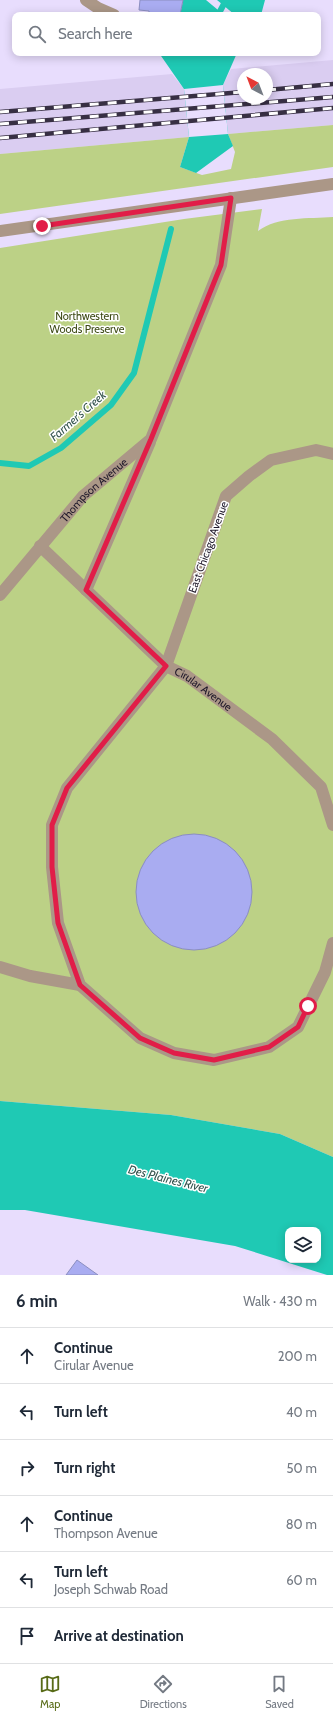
<!DOCTYPE html>
<html lang="en">
<head>
<meta charset="utf-8">
<style>
  :root { --surface:#fff; --page:#f2f2f3; --text:#1f2937; --muted:#747a83; --line:#e0e1e3; --accent:#586b17 }
  body { margin:0; font-family:Cabin,sans-serif; background:var(--page); color:var(--text) }
  .controls { position:absolute; right:12px; bottom:12px; display:grid; overflow:hidden; border-radius:8px; box-shadow:0 2px 10px #0003 }
  .controls button { width:36px; height:36px; display:grid; place-items:center; padding:0; border:0; border-bottom:1px solid var(--line); background:var(--surface); color:var(--text); font:20px sans-serif }
  .compass { position:absolute; left:237px; top:68px; width:36px; height:36px; border-radius:50%; background:var(--surface); box-shadow:0 2px 10px #0003; rotate:318deg }
  .stop { position:absolute; width:12px; height:12px; margin:-9px; border:3px solid #e11d48; border-radius:50%; background:#fff }
  .stop.end { background:#e11d48; border-color:#fff; box-shadow:0 1px 4px #0008 }
  .list { margin:0; padding:0; list-style:none }
  h2 { display:flex; justify-content:space-between; align-items:center; height:52px; margin:0; padding:0 16px; font-size:17px }
  h2 small { font-size:13px; font-weight:400; color:var(--muted) }
  .list li { display:grid; grid-template-columns:26px 1fr auto; gap:12px; align-items:center; box-sizing:border-box; height:56px; padding:0 16px; border-top:1px solid var(--line) }
  .list b { display:block; font-size:15px; white-space:nowrap }
  .list p { margin:0; font-size:13px; white-space:nowrap; color:var(--muted) }
  .list em { font-size:13px; font-style:normal; color:var(--muted) }
  .icon { flex:none; width:22px; height:22px; fill:none; stroke:currentColor; stroke-width:2; stroke-linecap:round; stroke-linejoin:round }
  .map { position:relative; flex:none; width:333px; height:1275px; overflow:hidden }
  .search { position:absolute; background:var(--surface); box-shadow:0 2px 10px #0003; left:12px; right:12px; top:12px; height:44px; display:flex; align-items:center; gap:10px; box-sizing:border-box; padding:0 14px; border-radius:8px; color:var(--muted); font-size:15px }
  .sheet { height:388px; background:var(--surface) }
  nav { display:flex; justify-content:space-around; align-items:center; box-sizing:border-box; height:56px; border-top:1px solid var(--line); background:var(--surface); font-size:11px; color:var(--muted) }
  nav a { display:grid; justify-items:center; gap:2px }
  nav .on { color:var(--accent) }
  .map>svg:first-child { display:block }
</style>
</head>
<body>
<div class="map">
<svg width="333" height="1275" viewBox="0 0 333 1275">
  <rect width="100%" height="100%" fill="#e8ddfd"/>
  <!-- built -->
  <path fill="#dacdf1" fill-rule="evenodd" d="M 333,60 L 333,125 L 228,134 L 223,85 L 231,69 ZM 243,74 L 267,74 L 267,98 L 243,98 Z
    M 172,74 L 184,89 L 189,137 L 0,154 L 0,89 Z"/>
  <!-- green -->
  <path fill="#bcd186" d="M 333,125 L 333,167 L 0,214 L 0,154 L 189,137 L 180,167 L 202,175 L 231,169 L 235,152 L 228,134 Z
    M 262,209 L 258,231 C 278,216 309,219 333,217 L 333,1157 L 280,1134 L 171,1115 L 0,1101 L 0,248 L 184,219 Z"/>
  <!-- water -->
  <path fill="#1fc9b4" fill-rule="evenodd" d="M 183,0 L 206,0 L 224,15 L 180,15 Z
    M 217,0 L 265,0 L 261,15 L 235,15 Z
    M 159,53 L 237,53 L 223,85 L 228,134 L 233,146 L 196,173 L 180,167 L 189,137 L 184,89 Z
    M 0,1101 L 171,1115 L 280,1134 L 333,1157 L 333,1275 L 327,1275 L 235,1246 L 25,1210 L 0,1210 ZM 288,1230 L 318,1230 L 318,1260 L 288,1260 Z"/>
  <!-- pier -->
  <path fill="#e8ddfd" d="M 223,85 L 228,134 L 189,137 L 184,89 Z"/>
  <g fill="none" stroke-linecap="round" stroke-linejoin="round">
    <!-- stream -->
    <path stroke="#1fc9b4" stroke-width="6" d="M 218,15 L 226,0
      M 0,463 L 29,466 L 61,448 L 111,405 L 134,373 L 171,229"/>
  </g>
  <!-- building -->
  <path fill="#a9acf1" stroke="#8b8ec0" d="M 140,0 L 183,0 L 180,15 L 149,15 L 149,11 L 139,10 Z
    M136 892a58 58 0 1 1 116 0a58 58 0 1 1-116 0Z
    M 77,1260 L 98,1275 L 66,1275 Z"/>
  <g fill="none" stroke-linecap="round" stroke-linejoin="round">
    <!-- minor -->
    <g stroke="#ab9787" stroke-width="12">
      <path d="M 86,0 L 98,8 L 114,15"/>
      <path d="M 0,231 L 333,184"/>
      <path d="M 333,454 L 316,450 L 271,460 L 249,476 L 226,496 L 166,666 L 67,788 L 52,825 L 52,867 L 58,923 L 80,985 L 140,1038 L 174,1053 L 214,1060 L 269,1047 L 298,1027 L 325,972 L 333,943"/>
      <path id="s1" d="M 40,546 L 166,666 L 187,676 L 272,739 L 321,787 L 333,825"/>
      <path d="M 86,590 L 150,442"/>
      <path id="s2" d="M 0,595 L 83,496 L 151,439 L 221,265 L 231,198"/>
      <path d="M 0,967 L 30,976 L 80,985"/>
    </g>
    <defs>
      <path id="rail" d="M 267,90 L 333,84
        M 0,112 L 243,92
        M 0,124 L 333,97
        M 0,138 L 333,108"/>
    </defs>
    <!-- rail casing -->
    <use href="#rail" stroke="#372f43" stroke-width="4.5"/>
    <!-- rail -->
    <use href="#rail" stroke="#fff" stroke-width="3" stroke-dasharray="9" stroke-linecap="butt"/>
  </g>
  <g fill="none" stroke-linecap="round" stroke-linejoin="round">
    <!-- route -->
    <path stroke="#e11d48" stroke-width="5" d="M 42,226 L 231,198 L 221,265 L 151,439 L 86,590 L 166,666 L 67,788 L 52,825 L 52,867 L 58,923 L 80,985 L 140,1038 L 174,1053 L 214,1060 L 269,1047 L 298,1027 L 308,1006"/>
  </g>
  <g text-anchor="middle" stroke-width="3" stroke-linejoin="round" paint-order="stroke">
    <!-- park labels -->
    <g font-size="11" fill="#3d4a15" stroke="#fff">
      <text x="87" y="320">Northwestern<tspan x="87" dy="13">Woods Preserve</tspan></text>
    </g>
    <!-- street labels -->
    <g font-size="11" fill="#1f182a" stroke="#fff">
      <text dy="4" stroke="none"><textPath href="#s2" startOffset="141">Thompson Avenue</textPath></text>
      <text transform="translate(208 547) rotate(-70)" y="4">East Chicago Avenue</text>
      <text dy="4" stroke="none"><textPath href="#s1" startOffset="218">Cirular Avenue</textPath></text>
    </g>
    <!-- water labels -->
    <g font-size="12" font-style="italic" fill="#34544e" stroke="#fff">
      <text transform="translate(78 416) rotate(-41)" y="4">Farmer's Creek</text>
      <text transform="translate(168 1179) rotate(14)" y="4">Des Plaines River</text>
    </g>
  </g>
</svg>
<div class="controls">
<button><svg class="icon" aria-label="layers" viewBox="0 0 24 24"><path d="M12 4l9 5-9 5-9-5zM3 14l9 5 9-5"/></svg></button>
</div>
<svg class="compass" viewBox="-18 -18 36 36"><path d="M0-13l5 13h-10z" fill="#e53935"/><path d="M0 13l5-13h-10z" fill="#747a83"/></svg>
<div class="stop" style="left:308px;top:1006px"></div>
<div class="stop end" style="left:42px;top:226px"></div>
<div class="search"><svg class="icon" aria-label="search" viewBox="0 0 24 24"><circle cx="10" cy="10" r="6"/><path d="M15 15l6 6"/></svg>Search here</div>
</div>
<section class="sheet">
<h2>6 min<small>Walk · 430 m</small></h2>
<ul class="list">
<li><svg class="icon" aria-label="ahead" viewBox="0 0 24 24"><path d="M12 20V5M6 11l6-6 6 6"/></svg><div><b>Continue</b><p>Cirular Avenue</p></div><em>200 m</em></li>
<li><svg class="icon" aria-label="left" viewBox="0 0 24 24"><path d="M17 20v-9H6M10 6l-5 5 5 5"/></svg><div><b>Turn left</b></div><em>40 m</em></li>
<li><svg class="icon" aria-label="right" viewBox="0 0 24 24"><path d="M7 20v-9h11M14 6l5 5-5 5"/></svg><div><b>Turn right</b></div><em>50 m</em></li>
<li><svg class="icon" aria-label="ahead" viewBox="0 0 24 24"><path d="M12 20V5M6 11l6-6 6 6"/></svg><div><b>Continue</b><p>Thompson Avenue</p></div><em>80 m</em></li>
<li><svg class="icon" aria-label="left" viewBox="0 0 24 24"><path d="M17 20v-9H6M10 6l-5 5 5 5"/></svg><div><b>Turn left</b><p>Joseph Schwab Road</p></div><em>60 m</em></li>
<li><svg class="icon" aria-label="arrive" viewBox="0 0 24 24"><path d="M6 21V4h12l-3 4 3 4H6"/></svg><div><b>Arrive at destination</b></div></li>
</ul>
</section>
<nav>
<a class="on"><svg class="icon" aria-label="map" viewBox="0 0 24 24"><path d="M3 6l6-2 6 2 6-2v14l-6 2-6-2-6 2zM9 4v14M15 6v14"/></svg>Map</a>
<a><svg class="icon" aria-label="directions" viewBox="0 0 24 24"><path d="M12 3l9 9-9 9-9-9zM9 14v-3h6M13 9l2 2-2 2"/></svg>Directions</a>
<a><svg class="icon" aria-label="saved" viewBox="0 0 24 24"><path d="M7 4h10v16l-5-4-5 4z"/></svg>Saved</a>
</nav>
</body>
</html>
